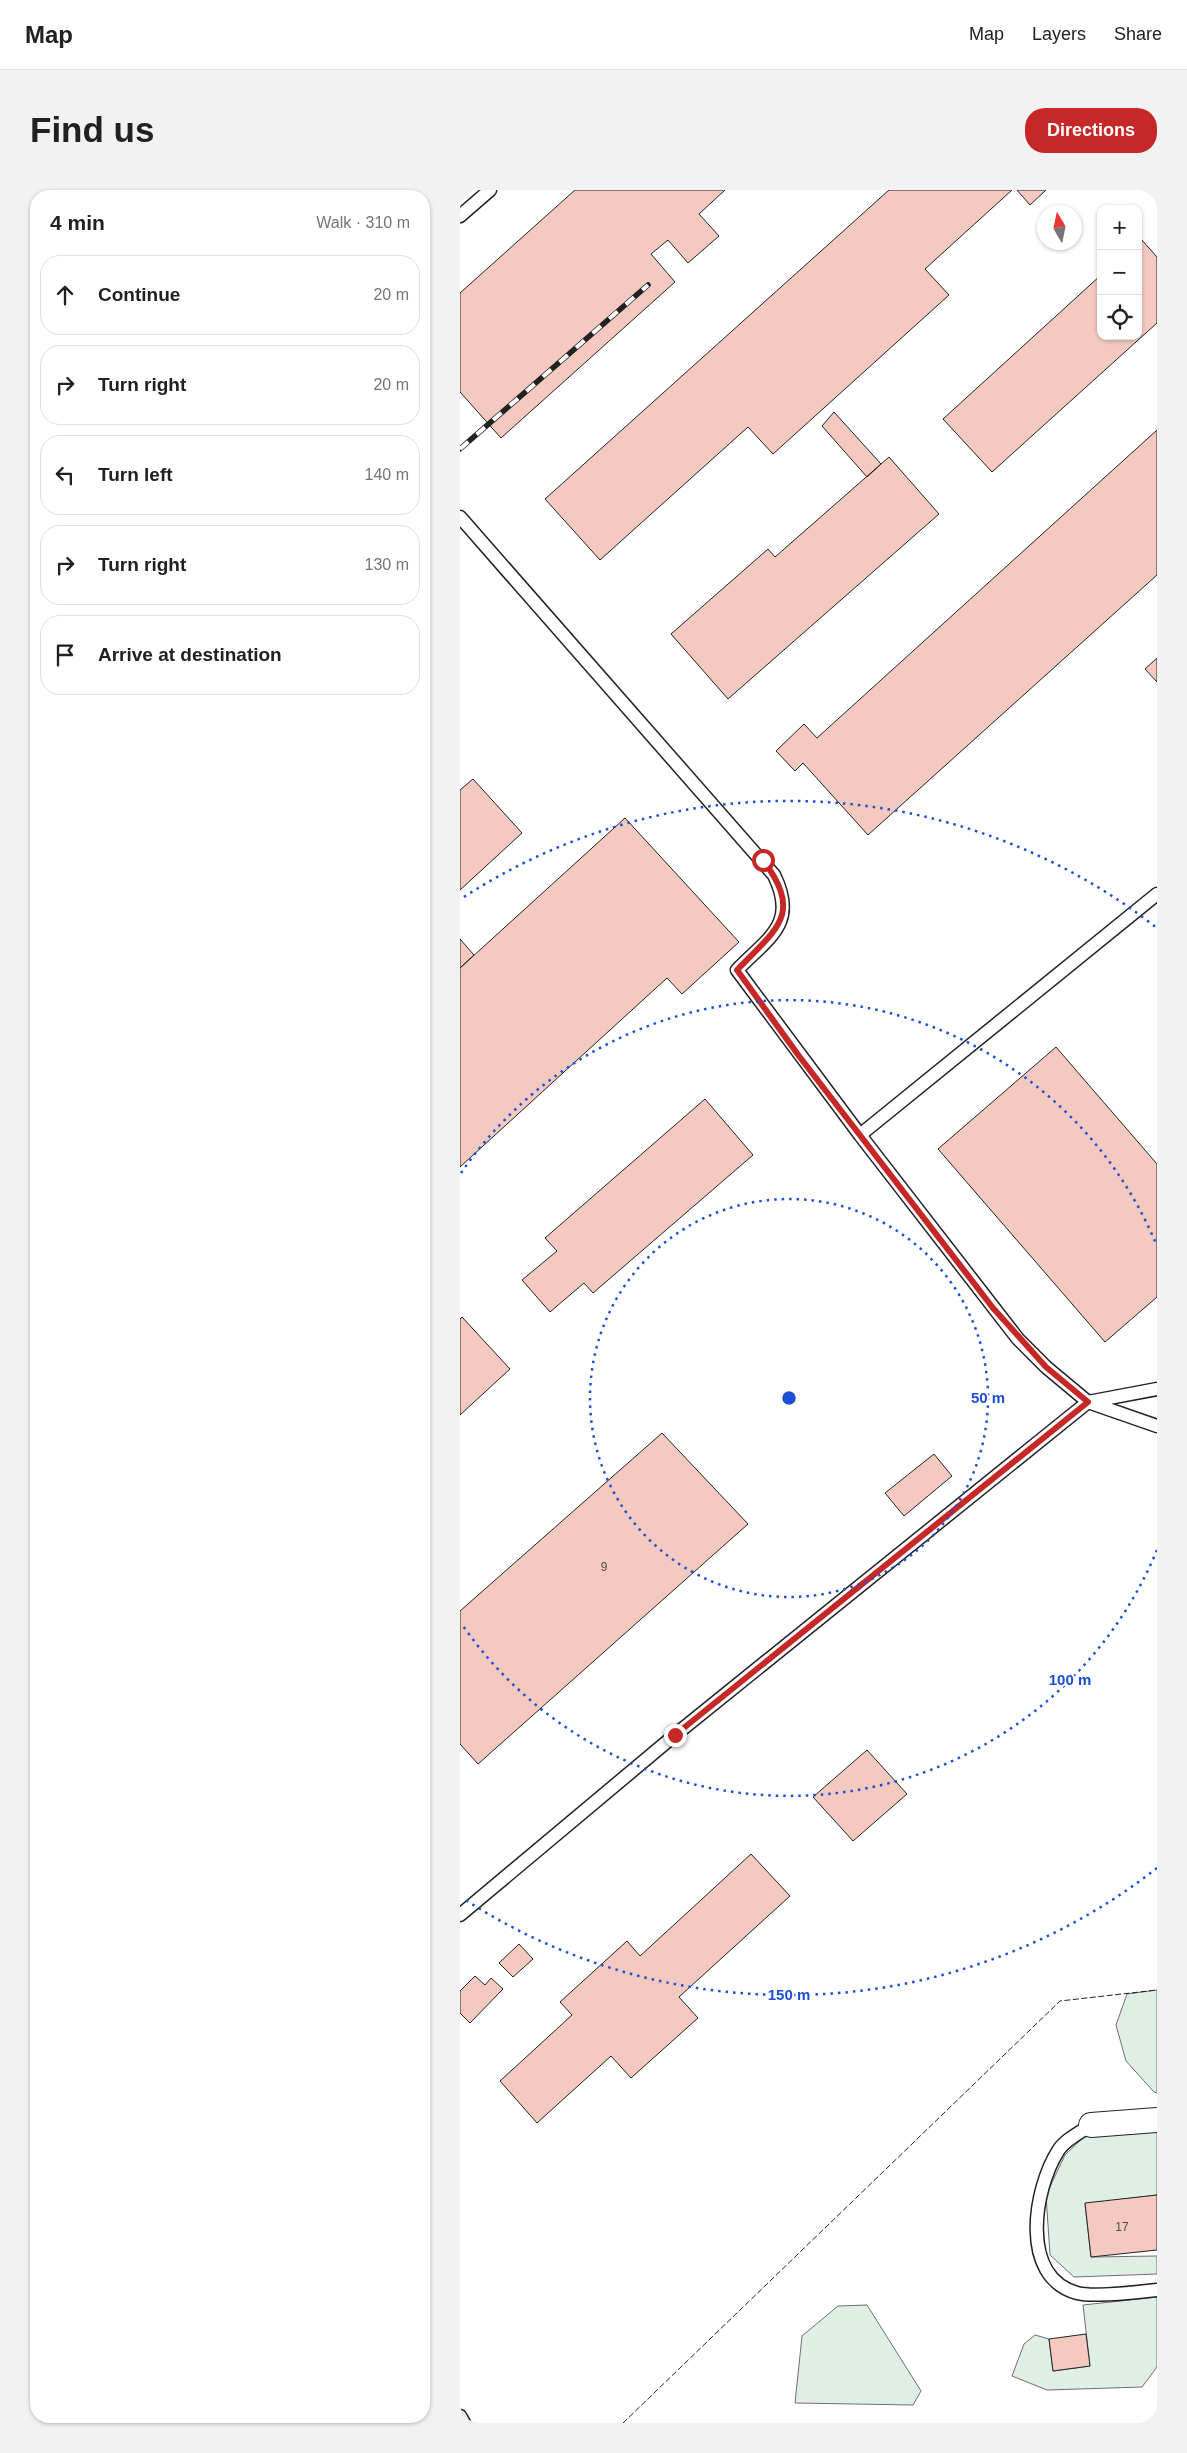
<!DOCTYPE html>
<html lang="en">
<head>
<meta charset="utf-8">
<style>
  :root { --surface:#fff; --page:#f2f2f2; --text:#202124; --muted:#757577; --line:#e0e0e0; --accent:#c62828 }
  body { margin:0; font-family:Arial,sans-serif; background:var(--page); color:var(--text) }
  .controls { position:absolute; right:15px; top:15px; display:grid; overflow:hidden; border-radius:10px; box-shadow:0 1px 4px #0004 }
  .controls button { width:45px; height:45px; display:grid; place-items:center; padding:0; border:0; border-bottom:1px solid var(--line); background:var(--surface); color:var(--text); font:25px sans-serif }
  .compass { position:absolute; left:577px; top:15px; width:45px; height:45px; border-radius:50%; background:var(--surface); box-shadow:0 1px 4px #0004; rotate:351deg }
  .stop { position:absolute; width:15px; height:15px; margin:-11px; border:4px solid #c62828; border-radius:50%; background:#fff }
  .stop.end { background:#c62828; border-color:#fff; box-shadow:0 1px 5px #0008 }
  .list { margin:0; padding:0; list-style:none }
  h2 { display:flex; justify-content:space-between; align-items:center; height:65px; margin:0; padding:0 20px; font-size:21px }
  h2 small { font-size:16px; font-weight:400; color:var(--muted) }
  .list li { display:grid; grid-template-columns:32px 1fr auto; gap:15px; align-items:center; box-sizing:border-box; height:80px; margin:0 10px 10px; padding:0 10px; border:1px solid var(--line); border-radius:20px }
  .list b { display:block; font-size:19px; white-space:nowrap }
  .list em { font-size:16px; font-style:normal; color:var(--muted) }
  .icon { flex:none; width:28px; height:28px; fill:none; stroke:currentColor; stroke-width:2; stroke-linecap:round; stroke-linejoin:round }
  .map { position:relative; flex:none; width:697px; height:2233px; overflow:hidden; border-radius:20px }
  header { display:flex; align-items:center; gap:30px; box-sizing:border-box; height:70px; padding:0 25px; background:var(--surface); border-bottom:1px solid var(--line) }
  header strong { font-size:24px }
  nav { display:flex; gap:28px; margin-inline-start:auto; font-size:18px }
  .intro { display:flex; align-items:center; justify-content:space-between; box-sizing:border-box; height:120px; padding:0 30px }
  h1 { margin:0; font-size:35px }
  .button { padding:12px 22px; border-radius:20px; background:var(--accent); color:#fff; font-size:18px; font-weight:700 }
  main { display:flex; gap:30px; padding:0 30px }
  aside { flex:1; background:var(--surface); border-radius:20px; box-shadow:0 1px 4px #0004 }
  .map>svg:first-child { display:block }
</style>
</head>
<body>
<header>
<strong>Map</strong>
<nav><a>Map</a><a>Layers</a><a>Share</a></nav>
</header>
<div class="intro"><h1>Find us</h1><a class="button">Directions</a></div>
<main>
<aside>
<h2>4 min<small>Walk · 310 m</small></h2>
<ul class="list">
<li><svg class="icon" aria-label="ahead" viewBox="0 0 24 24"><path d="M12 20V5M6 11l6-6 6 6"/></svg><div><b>Continue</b></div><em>20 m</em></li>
<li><svg class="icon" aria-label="right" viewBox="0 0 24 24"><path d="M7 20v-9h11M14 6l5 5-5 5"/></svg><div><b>Turn right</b></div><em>20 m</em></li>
<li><svg class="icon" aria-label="left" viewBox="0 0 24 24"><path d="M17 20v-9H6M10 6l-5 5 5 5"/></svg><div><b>Turn left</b></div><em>140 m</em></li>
<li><svg class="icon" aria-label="right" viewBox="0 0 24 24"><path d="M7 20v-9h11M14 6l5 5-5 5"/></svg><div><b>Turn right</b></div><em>130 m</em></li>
<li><svg class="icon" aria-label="arrive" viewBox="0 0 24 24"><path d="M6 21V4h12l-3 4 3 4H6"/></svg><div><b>Arrive at destination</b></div></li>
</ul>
</aside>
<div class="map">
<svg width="697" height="2233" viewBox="0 0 697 2233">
  <rect width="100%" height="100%" fill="#fff"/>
  <!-- green -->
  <path fill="#e0efe3" stroke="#6f6f6f" d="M 697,1800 L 697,1903 L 694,1902 L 666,1871 L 656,1835 L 667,1804 Z
    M 697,1935 L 697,2005 L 625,2014 L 631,2067 L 697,2066 L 697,2084 L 614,2087 L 590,2065 L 586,2005 L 605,1965 L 631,1940 Z
    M 697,2107 L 697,2177 L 682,2197 L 587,2200 L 552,2186 L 564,2154 L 575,2145 L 589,2149 L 593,2181 L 630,2176 L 623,2115 Z
    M 407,2115 L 461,2201 L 453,2215 L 335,2213 L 342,2146 L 378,2116 Z"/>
  <!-- building -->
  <path fill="#f3c9c0" stroke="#222" d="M 115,0 L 265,0 L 239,24 L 259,46 L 228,73 L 208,50 L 191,64 L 215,92 L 41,248 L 0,202 L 0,103 Z
    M 429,0 L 552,0 L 465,79 L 489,105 L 313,264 L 288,237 L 140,370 L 85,309 Z
    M 557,0 L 586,0 L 570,15 Z
    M 681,49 L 697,67 L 697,133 L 532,282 L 483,229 L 641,85 L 641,146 L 678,146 L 678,51 Z
    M 374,222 L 421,274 L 407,287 L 362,236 Z
    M 697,240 L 697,385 L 408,645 L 343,573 L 335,581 L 316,561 L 344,534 L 357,548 Z
    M 429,267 L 479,324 L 268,509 L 211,444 L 308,359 L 315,367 Z
    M 697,468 L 697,492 L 685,479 Z
    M 13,589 L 62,643 L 0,700 L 0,600 Z
    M 165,628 L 279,752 L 222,804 L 207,788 L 0,977 L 0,778 Z
    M 0,749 L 14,765 L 0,778 Z
    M 596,857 L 697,974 L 697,1107 L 645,1152 L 478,959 Z
    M 245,909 L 293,965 L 133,1103 L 124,1093 L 90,1122 L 62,1090 L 97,1061 L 85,1048 Z
    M 2,1127 L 50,1179 L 0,1225 L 0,1129 Z
    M 202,1243 L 288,1334 L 18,1574 L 0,1554 L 0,1421 Z
    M 474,1264 L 492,1286 L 444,1326 L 425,1303 Z
    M 407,1560 L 447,1604 L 393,1651 L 353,1607 Z
    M 291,1664 L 330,1706 L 219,1807 L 238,1828 L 171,1888 L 151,1866 L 77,1933 L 40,1891 L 112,1825 L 100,1812 L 167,1751 L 180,1766 Z
    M 59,1754 L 73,1769 L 53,1787 L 39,1773 Z
    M 15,1786 L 25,1795 L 31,1788 L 43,1799 L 10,1833 L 0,1823 L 0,1801 Z
    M 697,2005 L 697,2060 L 631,2067 L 625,2013 Z
    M 626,2144 L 630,2176 L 593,2181 L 589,2149 Z"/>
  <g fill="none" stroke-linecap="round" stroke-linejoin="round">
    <defs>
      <path id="lane" d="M 0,26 L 30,0
        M 0,327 L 314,685 C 338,734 309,747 277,780 L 400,945
        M 697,704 L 400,945 L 558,1149 L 586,1177 L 628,1212 L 697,1199
        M 0,1725 L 215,1545 L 628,1212 L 697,1236
        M 631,1935 C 621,1942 604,1950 598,1961 C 574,1999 559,2087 617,2103 C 632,2107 680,2102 697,2100
        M 0,2226 L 4,2233"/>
      <path id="street" d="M 631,1935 L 697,1930"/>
    </defs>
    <!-- lane casing -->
    <use href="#lane" stroke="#222" stroke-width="15"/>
    <!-- street casing -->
    <use href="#street" stroke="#222" stroke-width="26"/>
    <!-- lane -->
    <use href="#lane" stroke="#fff" stroke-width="12"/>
    <!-- street -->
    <use href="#street" stroke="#fff" stroke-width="24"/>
    <defs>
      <path id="rail" d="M 0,259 L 188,95"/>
    </defs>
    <!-- rail casing -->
    <use href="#rail" stroke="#222" stroke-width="5.5"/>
    <!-- rail -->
    <use href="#rail" stroke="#fff" stroke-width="4" stroke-dasharray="11" stroke-linecap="butt"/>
    <!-- fence -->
    <path stroke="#222" stroke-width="1" stroke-dasharray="6 2.5" stroke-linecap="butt" d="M 163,2233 L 600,1811 L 697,1800"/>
  </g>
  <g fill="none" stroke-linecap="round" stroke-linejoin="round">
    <!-- route -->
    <path stroke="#c62828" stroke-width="6" d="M 215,1545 L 628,1212 L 586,1177 L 533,1118 L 339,866 L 277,780 C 316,739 344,725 303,670"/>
  </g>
  <!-- distance rings -->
  <g fill="none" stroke="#1d4ed8" stroke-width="2.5" stroke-dasharray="2.5 5">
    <circle cx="329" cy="1208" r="199"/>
    <path d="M697 1360A398 398 0 0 1 1 1433M1 983A398 398 0 0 1 697 1056"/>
    <path d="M697 1678A597 597 0 0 1 4 1709M4 707A597 597 0 0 1 697 738"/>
  </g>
  <g text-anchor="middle" stroke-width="4" stroke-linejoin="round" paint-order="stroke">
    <!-- number labels -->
    <g font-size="12" fill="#564c4a">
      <text x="144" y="1381">9</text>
      <text x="662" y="2041">17</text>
    </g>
  </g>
  <circle cx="329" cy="1208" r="8" fill="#1d4ed8" stroke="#fff" stroke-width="2.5"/>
  <g font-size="15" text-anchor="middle" font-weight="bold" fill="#1d4ed8" stroke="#fff" stroke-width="4" stroke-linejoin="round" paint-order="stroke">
    <text x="528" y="1213">50 m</text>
    <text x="610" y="1495">100 m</text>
    <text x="329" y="1810">150 m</text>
  </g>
</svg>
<div class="controls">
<button>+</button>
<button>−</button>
<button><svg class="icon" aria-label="locate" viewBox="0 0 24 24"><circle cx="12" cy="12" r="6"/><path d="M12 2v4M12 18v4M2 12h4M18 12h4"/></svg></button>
</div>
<svg class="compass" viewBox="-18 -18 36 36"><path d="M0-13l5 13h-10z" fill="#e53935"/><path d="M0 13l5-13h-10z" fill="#757577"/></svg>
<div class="stop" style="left:303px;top:670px"></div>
<div class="stop end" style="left:215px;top:1545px"></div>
</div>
</main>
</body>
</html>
